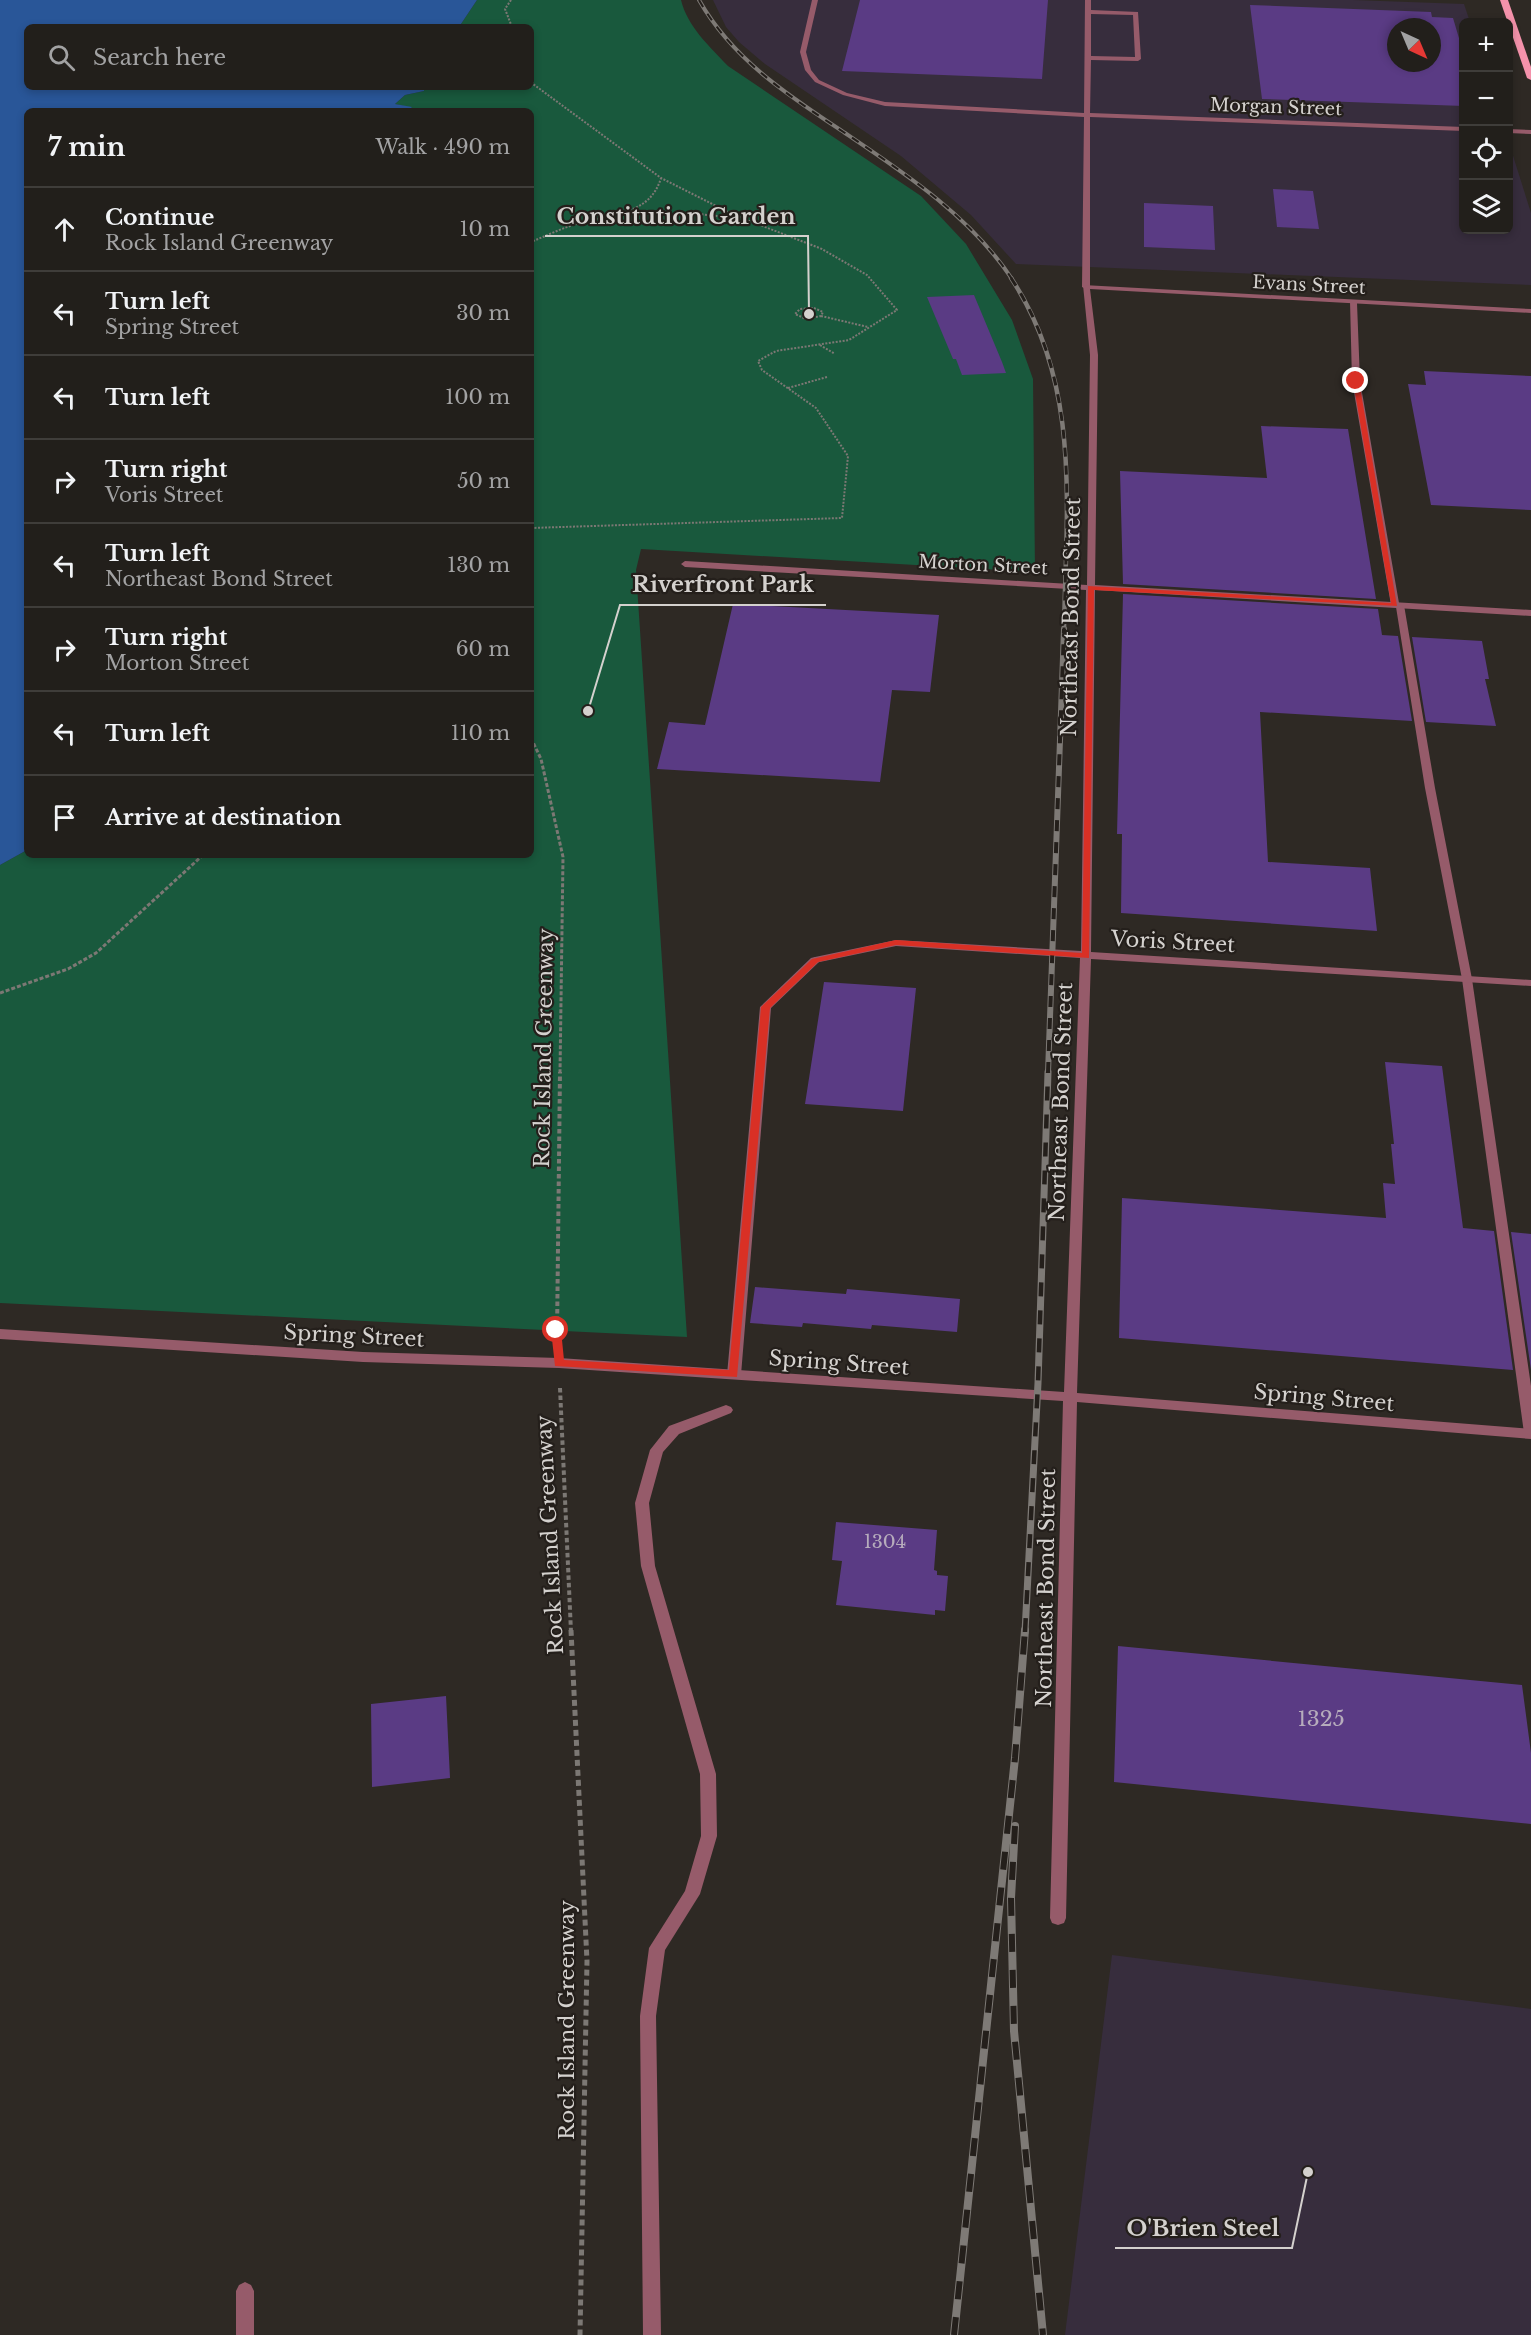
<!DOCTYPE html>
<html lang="en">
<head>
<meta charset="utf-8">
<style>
  :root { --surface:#221f1b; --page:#2e2c28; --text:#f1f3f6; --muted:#a2a2a3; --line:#3f3d3a }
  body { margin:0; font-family:"Libre Baskerville",serif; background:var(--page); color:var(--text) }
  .controls { position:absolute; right:18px; top:18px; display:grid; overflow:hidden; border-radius:9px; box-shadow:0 3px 9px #0003 }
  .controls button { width:54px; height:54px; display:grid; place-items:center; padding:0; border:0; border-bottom:2px solid var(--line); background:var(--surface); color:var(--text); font:30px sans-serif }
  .compass { position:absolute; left:1387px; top:18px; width:54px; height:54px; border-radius:50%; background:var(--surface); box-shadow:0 3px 9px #0003; rotate:136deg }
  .stop { position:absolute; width:18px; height:18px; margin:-14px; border:4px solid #d93025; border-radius:50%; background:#fff }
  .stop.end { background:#d93025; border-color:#fff; box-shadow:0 2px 6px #0008 }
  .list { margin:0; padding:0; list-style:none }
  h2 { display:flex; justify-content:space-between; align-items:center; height:78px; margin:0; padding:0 24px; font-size:26px }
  h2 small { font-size:20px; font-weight:400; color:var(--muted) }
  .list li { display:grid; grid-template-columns:39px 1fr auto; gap:18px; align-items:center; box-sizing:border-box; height:84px; padding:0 24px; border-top:2px solid var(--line) }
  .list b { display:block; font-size:22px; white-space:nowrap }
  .list p { margin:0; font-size:20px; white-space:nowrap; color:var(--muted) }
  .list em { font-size:20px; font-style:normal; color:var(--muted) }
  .icon { flex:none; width:33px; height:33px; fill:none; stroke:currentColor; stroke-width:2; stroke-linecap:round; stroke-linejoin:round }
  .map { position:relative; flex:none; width:1531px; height:2335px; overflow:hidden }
  .search { position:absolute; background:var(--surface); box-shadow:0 3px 9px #0003; left:24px; top:24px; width:510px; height:66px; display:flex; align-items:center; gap:15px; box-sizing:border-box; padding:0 21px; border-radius:9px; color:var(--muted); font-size:22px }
  .panel { position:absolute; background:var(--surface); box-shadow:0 3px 9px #0003; left:24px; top:108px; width:510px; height:750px; border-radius:9px }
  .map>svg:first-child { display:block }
</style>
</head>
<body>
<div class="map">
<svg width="1531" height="2335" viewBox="0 0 1531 2335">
  <rect width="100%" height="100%" fill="#2e2924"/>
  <!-- industrial -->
  <path fill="#372d3d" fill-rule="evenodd" d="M 713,0 L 1353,0 L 1464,4 L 1470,22 L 1464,22 L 1464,230 L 1508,230 L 1509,143 L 1531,213 L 1531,285 L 1016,264 L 971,215 L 901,156 L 765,64 L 739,42 L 726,27 ZM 1396,27 L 1432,27 L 1432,63 L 1396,63 Z
    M 1112,1955 L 1531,2009 L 1531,2335 L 1065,2335 Z"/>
  <!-- green -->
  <path fill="#19593d" d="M 477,0 L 681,0 C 687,26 710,47 728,66 L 921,196 L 966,244 L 1012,320 L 1033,379 L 1035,572 L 641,549 L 636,570 L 687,1337 L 0,1303 L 0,865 L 27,850 L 27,855 L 531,855 L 531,111 L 408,111 L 412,108 L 395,104 L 405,95 L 424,91 L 424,87 L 531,87 L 531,27 L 459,27 Z"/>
  <!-- water -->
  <path fill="#295698" d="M 0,0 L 477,0 L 459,27 L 27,27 L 27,87 L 424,87 L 424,91 L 405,95 L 395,104 L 412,107 L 408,111 L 27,111 L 27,850 L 0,865 Z"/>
  <!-- building -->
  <path fill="#5a3b84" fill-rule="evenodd" d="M 860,0 L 1048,0 L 1042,79 L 842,71 Z
    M 1250,5 L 1431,12 L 1432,17 L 1453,18 L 1464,55 L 1464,106 L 1262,99 ZM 1396,27 L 1432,27 L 1432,63 L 1396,63 Z
    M 1273,189 L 1313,191 L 1319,229 L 1277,227 Z
    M 1144,203 L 1213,206 L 1215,250 L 1144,247 Z
    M 974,295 L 1002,362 L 1006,373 L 962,375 L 956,359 L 953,359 L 927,297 Z
    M 1424,371 L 1531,376 L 1531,510 L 1431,505 L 1408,384 L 1426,385 Z
    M 1261,426 L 1348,429 L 1376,599 L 1123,584 L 1120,471 L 1267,478 Z
    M 1123,594 L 1378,609 L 1382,635 L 1398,636 L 1412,721 L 1260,712 L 1268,862 L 1370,868 L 1377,931 L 1121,913 L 1122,834 L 1117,834 Z
    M 733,604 L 939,615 L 930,692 L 892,690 L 880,782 L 657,769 L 669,722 L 705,725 Z
    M 1412,637 L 1482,641 L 1489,679 L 1485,679 L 1496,726 L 1426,722 Z
    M 824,982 L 916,988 L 903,1111 L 805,1104 Z
    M 1385,1062 L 1442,1066 L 1463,1228 L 1494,1231 L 1513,1370 L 1119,1338 L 1122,1198 L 1386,1218 L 1383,1183 L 1395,1184 L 1391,1144 L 1394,1144 Z
    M 1511,1232 L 1531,1234 L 1531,1370 Z
    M 755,1287 L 846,1294 L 847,1289 L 960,1299 L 957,1332 L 872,1325 L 871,1329 L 803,1323 L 802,1327 L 750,1323 Z
    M 836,1522 L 937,1530 L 934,1570 L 937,1571 L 937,1575 L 948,1576 L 945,1611 L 935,1610 L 935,1615 L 836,1605 L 842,1561 L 832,1560 Z
    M 1118,1646 L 1522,1685 L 1531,1753 L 1531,1824 L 1114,1782 Z
    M 446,1696 L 450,1778 L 372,1787 L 371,1704 Z"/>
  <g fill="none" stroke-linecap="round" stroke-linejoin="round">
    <!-- path-far3 -->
    <path stroke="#7c7874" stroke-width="2" stroke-dasharray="2 1.5" stroke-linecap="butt" d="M 511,0 L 505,9 L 512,27
      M 531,78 L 533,84 L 661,178 C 650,214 616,213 584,222 C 566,226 548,235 531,242
      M 628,212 L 698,214 L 737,218
      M 814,308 L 823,312 L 821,316 L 806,319 L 795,314 L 800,309 Z
      M 821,316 L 868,327
      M 820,345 L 835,354
      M 788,388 L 827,377
      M 531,528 L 842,518 L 848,456 L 816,408 L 762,370 L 758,361 L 776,351 L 849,340 L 897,310 L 867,275 L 822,249 L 734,215 L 661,178"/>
    <!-- path-far2 -->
    <path stroke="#7c7874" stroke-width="3" stroke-dasharray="4 2" stroke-linecap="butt" d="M 531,738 L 541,759 L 563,857 L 560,1073
      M 0,993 L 68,969 L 96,953 L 203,855"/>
    <!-- path-far1 -->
    <path stroke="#7c7874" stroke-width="4" stroke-dasharray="4.5 3" stroke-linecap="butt" d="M 557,1336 L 560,1072
      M 560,1388 L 571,1632"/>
    <!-- path -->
    <path stroke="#7c7874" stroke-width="5" stroke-dasharray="6 4" stroke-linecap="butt" d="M 571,1630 L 587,1961 L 580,2335"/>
    <!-- service -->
    <path fill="#965b6a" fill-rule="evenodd" d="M 812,0 L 818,0 L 806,52 L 811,70 L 819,80 L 847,93 L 885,102 L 1084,113 L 1085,0 L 1091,0 L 1091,10 L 1138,12 L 1141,59 L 1138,61 L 1091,60 L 1090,113 L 1464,127 L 1464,131 L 1090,117 L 1090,287 L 1086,289 L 1082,287 L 1084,117 L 885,106 L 843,95 L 815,82 L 805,70 L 800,52 ZM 1091,14 L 1133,15 L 1135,57 L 1091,56 Z
      M 1508,129 L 1531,130 L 1531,134 L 1508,133 Z
      M 1350,301 L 1357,303 L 1360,381 L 1399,603 L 1404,605 L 1435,788 L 1472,979 L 1531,1386 L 1531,1438 L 1526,1437 L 1524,1433 L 1462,979 L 1425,788 L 1396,607 L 1391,605 L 1352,381 Z
      M 815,957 L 820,960 L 819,962 L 771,1008 L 741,1375 L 739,1378 L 729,1378 L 727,1375 L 760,1007 L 811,958 Z
      M 726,1405 L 731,1407 L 733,1410 L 731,1413 L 679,1434 L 663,1452 L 649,1503 L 655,1566 L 716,1774 L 717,1836 L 700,1894 L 665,1950 L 656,2016 L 661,2335 L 643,2335 L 640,2016 L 649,1948 L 685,1891 L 701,1836 L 700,1774 L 641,1566 L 635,1503 L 650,1450 L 669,1426 Z
      M 245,2282 L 251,2285 L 254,2291 L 254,2335 L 236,2335 L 236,2291 L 239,2285 Z"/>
    <!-- minor -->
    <path fill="#965b6a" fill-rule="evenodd" d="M 1083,285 L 1531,309 L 1531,313 L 1090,289 L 1098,355 L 1095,585 L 1531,610 L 1531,616 L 1095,590 L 1091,952 L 1531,980 L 1531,986 L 1091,959 L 1077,1393 L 1531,1429 L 1531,1439 L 1077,1402 L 1066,1918 L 1064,1923 L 1058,1925 L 1052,1923 L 1050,1918 L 1063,1401 L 559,1368 L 363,1362 L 0,1339 L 0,1329 L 363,1352 L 559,1358 L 1064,1392 L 1080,958 L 896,946 L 815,963 L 810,960 L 815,957 L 896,940 L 1081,951 L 1086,590 L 685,567 L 681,564 L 685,561 L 1087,585 L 1090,355 Z"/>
    <!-- primary -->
    <path fill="#f492ab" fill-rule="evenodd" d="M 1500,0 L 1508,0 L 1531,67 L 1531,80 L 1527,78 Z"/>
    <defs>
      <path id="rail-far4" d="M 699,0 C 733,60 789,96 845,133 C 906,174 971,217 1012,279"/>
      <path id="rail-far3" d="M 1011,278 C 1082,385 1066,508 1064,630"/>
      <path id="rail-far2" d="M 1048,1073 L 1064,629"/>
      <path id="rail-far1" d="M 1025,1632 L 1038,1383 L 1048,1072"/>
      <path id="rail" d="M 1015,1826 L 1011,1898 L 1014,2031 L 1043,2335
        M 954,2335 L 1015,1758 L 1025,1630"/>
    </defs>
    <!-- rail-far4 casing -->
    <use href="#rail-far4" stroke="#7e7a76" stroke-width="4"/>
    <!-- rail-far3 casing -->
    <use href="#rail-far3" stroke="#7e7a76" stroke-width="4.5"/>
    <!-- rail-far2 casing -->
    <use href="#rail-far2" stroke="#7e7a76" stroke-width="6"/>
    <!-- rail-far1 casing -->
    <use href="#rail-far1" stroke="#7e7a76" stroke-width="7"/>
    <!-- rail casing -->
    <use href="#rail" stroke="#7e7a76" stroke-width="8"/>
    <!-- rail-far4 -->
    <use href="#rail-far4" stroke="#241f1b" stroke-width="2" stroke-dasharray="8" stroke-linecap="butt"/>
    <!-- rail-far3 -->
    <use href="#rail-far3" stroke="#241f1b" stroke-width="3" stroke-dasharray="9" stroke-linecap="butt"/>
    <!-- rail-far2 -->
    <use href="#rail-far2" stroke="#241f1b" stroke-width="4" stroke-dasharray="11" stroke-linecap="butt"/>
    <!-- rail-far1 -->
    <use href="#rail-far1" stroke="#241f1b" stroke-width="4.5" stroke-dasharray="14" stroke-linecap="butt"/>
    <!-- rail -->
    <use href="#rail" stroke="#241f1b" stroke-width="6" stroke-dasharray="18" stroke-linecap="butt"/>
  </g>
  <!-- route -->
  <path fill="#d93025" d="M 1356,379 L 1359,381 L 1397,606 L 1094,590 L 1089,958 L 896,945 L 818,962 L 770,1008 L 737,1377 L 555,1366 L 551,1330 L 556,1326 L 561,1330 L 564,1360 L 729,1370 L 761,1007 L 812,959 L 896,940 L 1082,953 L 1088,586 L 1391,603 L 1353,381 Z"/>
  <g text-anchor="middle" stroke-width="4.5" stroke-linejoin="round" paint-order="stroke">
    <!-- far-street labels -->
    <g font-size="18" fill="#d4d1ce" stroke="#241f1b">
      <text transform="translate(1276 107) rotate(2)" y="6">Morgan Street</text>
      <text transform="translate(1309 285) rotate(3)" y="6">Evans Street</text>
      <text transform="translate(983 565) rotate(3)" y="6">Morton Street</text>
    </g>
    <!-- number labels -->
    <g font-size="18" fill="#b6acbc">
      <text x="885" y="1548">1304</text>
    </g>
    <!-- street labels -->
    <g font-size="21" fill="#d4d1ce" stroke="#241f1b">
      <text transform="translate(1071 617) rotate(-89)" y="7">Northeast Bond Street</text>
      <text transform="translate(1173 942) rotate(3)" y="7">Voris Street</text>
      <text transform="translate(544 1048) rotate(-89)" y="7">Rock Island Greenway</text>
      <text transform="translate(1061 1102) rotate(-88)" y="7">Northeast Bond Street</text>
      <text transform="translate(354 1336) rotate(3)" y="7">Spring Street</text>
      <text transform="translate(839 1363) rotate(4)" y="7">Spring Street</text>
      <text transform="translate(1324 1398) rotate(5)" y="7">Spring Street</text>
      <text transform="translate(550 1535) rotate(-93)" y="7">Rock Island Greenway</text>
      <text transform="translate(1046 1588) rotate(-89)" y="7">Northeast Bond Street</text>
      <text transform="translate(567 2020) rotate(-90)" y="7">Rock Island Greenway</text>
    </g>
    <!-- near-number labels -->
    <g font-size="21" fill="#b6acbc">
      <text x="1321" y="1726">1325</text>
    </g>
  </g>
  <!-- callouts -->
  <path fill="none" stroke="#d4d1ce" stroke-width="2" d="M809 314L808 236H545M588 711L620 605H826M1308 2172L1292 2248H1115"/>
  <g fill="#d4d1ce" stroke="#241f1b" stroke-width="2">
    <circle cx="809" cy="314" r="6"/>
    <circle cx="588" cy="711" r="6"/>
    <circle cx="1308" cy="2172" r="6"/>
  </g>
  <g font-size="22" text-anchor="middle" font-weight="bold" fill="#d4d1ce" stroke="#241f1b" stroke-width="4.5" stroke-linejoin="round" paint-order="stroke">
    <text x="676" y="224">Constitution Garden</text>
    <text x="723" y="592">Riverfront Park</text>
    <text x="1203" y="2236">O'Brien Steel</text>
  </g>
</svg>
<div class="controls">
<button>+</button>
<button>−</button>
<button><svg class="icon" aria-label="locate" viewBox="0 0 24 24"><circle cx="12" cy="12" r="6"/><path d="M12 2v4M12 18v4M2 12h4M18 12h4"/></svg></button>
<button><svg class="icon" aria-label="layers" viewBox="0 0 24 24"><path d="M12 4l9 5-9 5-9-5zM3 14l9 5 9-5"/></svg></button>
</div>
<svg class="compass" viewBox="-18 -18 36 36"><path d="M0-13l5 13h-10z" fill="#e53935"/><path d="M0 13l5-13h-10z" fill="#a2a2a3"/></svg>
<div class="stop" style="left:556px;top:1330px"></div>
<div class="stop end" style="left:1356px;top:381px"></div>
<div class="search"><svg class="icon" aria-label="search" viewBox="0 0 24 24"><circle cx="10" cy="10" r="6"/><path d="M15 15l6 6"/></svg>Search here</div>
<section class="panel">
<h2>7 min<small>Walk · 490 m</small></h2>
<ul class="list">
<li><svg class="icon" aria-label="ahead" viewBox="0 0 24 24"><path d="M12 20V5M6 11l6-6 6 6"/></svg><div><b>Continue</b><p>Rock Island Greenway</p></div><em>10 m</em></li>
<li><svg class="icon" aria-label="left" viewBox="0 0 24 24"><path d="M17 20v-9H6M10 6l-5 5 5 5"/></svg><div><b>Turn left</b><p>Spring Street</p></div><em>30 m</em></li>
<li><svg class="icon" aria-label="left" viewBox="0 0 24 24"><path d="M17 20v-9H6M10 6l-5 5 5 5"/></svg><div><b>Turn left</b></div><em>100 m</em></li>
<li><svg class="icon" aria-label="right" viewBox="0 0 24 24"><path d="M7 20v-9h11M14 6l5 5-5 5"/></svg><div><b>Turn right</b><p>Voris Street</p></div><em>50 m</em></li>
<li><svg class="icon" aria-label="left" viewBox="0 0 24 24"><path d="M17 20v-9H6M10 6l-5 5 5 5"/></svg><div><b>Turn left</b><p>Northeast Bond Street</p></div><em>130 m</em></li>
<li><svg class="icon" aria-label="right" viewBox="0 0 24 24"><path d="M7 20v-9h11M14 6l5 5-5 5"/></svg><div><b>Turn right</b><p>Morton Street</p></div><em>60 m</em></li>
<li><svg class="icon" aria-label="left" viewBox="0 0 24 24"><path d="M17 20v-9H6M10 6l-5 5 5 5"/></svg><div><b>Turn left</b></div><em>110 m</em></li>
<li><svg class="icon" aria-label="arrive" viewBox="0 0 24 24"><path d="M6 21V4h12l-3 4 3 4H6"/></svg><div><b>Arrive at destination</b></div></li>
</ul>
</section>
</div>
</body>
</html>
